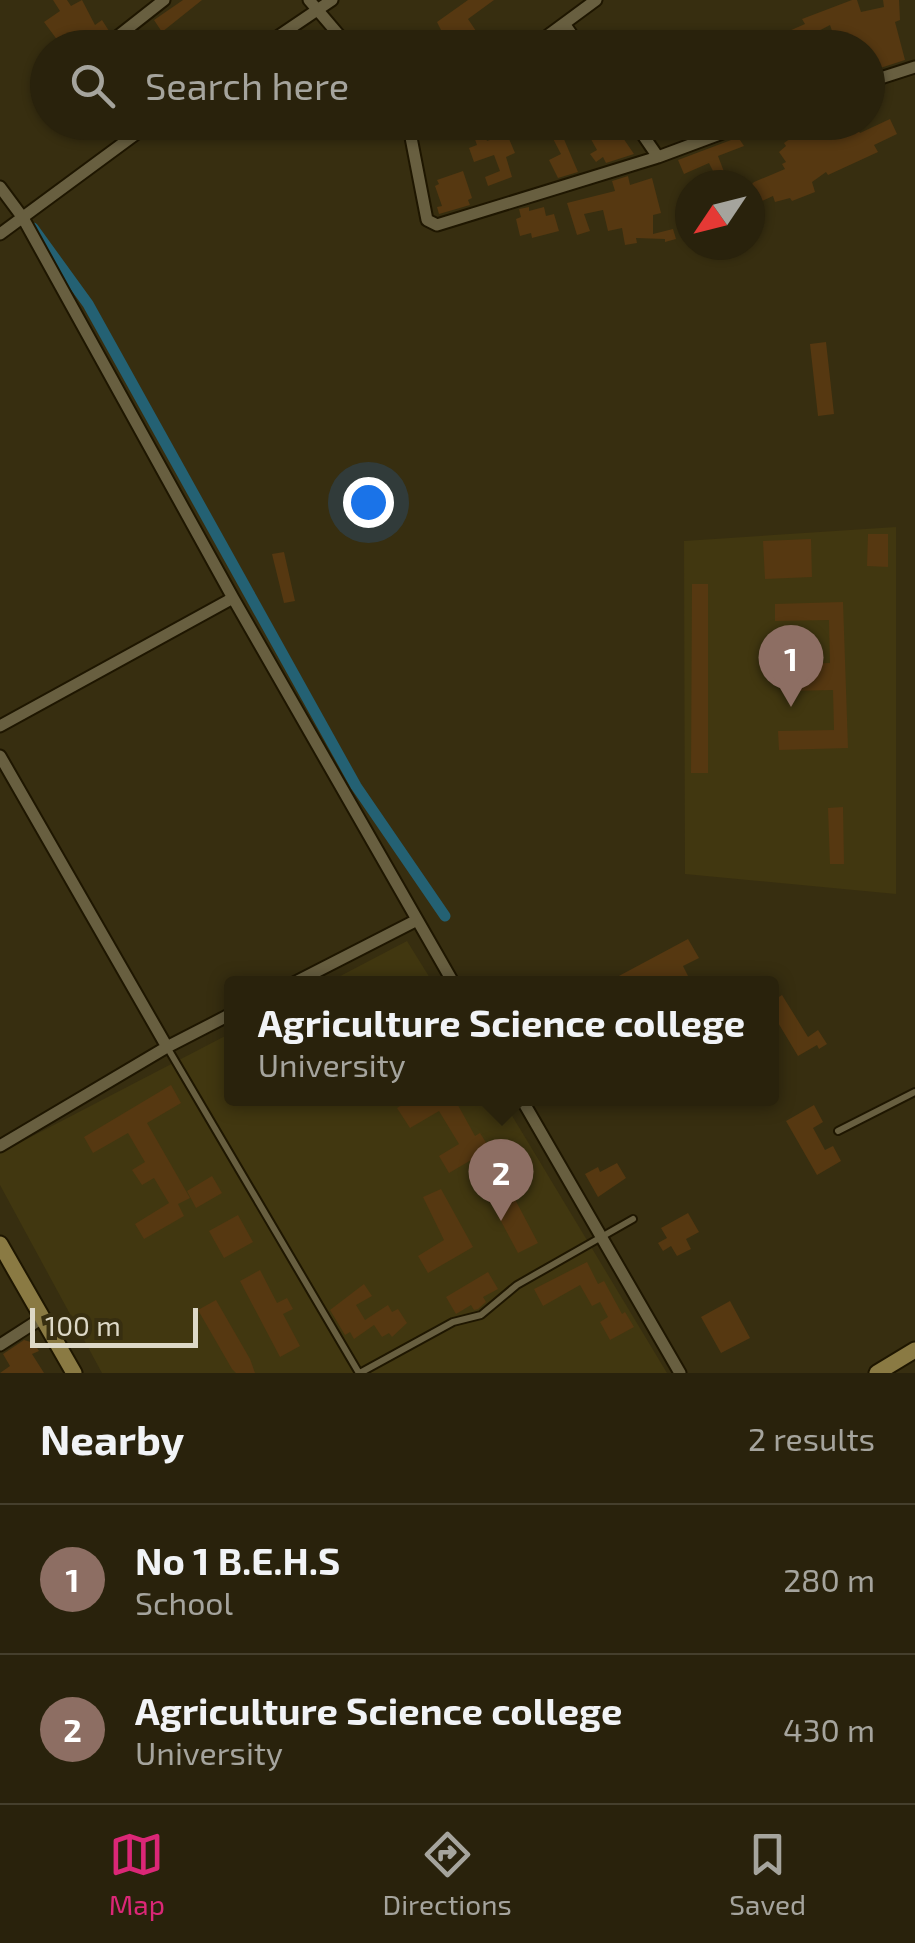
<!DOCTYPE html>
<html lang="en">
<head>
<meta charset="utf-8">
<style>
  :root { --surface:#29220c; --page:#352f1a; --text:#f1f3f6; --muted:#a5a49d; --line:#453f2d; --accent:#db2777 }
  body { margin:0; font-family:"Exo 2",sans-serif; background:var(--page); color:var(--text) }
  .compass { position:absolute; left:675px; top:170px; width:90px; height:90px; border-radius:50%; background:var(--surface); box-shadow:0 2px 8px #0004; rotate:235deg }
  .scale { position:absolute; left:30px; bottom:25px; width:168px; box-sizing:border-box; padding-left:10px; border:5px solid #ddd8c7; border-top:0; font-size:28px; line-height:35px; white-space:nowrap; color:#ddd8c7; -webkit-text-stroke:8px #372e10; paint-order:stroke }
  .you { position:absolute; left:368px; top:502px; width:35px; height:35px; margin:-25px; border:8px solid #fff; border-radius:50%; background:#1a73e8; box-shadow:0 0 0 15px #1a73e833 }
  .badge { display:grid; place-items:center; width:65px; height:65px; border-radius:50%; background:var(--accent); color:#fff; font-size:32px; font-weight:700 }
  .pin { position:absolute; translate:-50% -82px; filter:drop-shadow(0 2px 5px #0008) }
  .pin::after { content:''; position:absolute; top:52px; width:35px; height:30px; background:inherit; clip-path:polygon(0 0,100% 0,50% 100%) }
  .popup { position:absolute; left:224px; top:976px; width:555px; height:130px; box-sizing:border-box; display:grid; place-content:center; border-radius:10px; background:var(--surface); filter:drop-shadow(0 2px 8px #0005); font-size:32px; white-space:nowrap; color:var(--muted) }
  .popup b { font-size:38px; color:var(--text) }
  .popup::after { content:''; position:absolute; left:50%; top:100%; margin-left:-20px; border:20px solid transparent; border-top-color:var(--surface) }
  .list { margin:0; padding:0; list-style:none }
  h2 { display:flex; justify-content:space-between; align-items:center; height:130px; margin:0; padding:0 40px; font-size:42px }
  h2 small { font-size:32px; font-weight:400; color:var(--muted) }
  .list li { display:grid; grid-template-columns:65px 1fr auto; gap:30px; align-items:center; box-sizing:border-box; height:150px; padding:0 40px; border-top:2px solid var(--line) }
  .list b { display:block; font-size:38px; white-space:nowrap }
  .list p { margin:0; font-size:32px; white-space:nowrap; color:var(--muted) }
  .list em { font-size:32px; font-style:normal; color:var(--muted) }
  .icon { flex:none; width:55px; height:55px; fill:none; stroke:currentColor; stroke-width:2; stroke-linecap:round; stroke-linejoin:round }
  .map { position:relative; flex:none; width:915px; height:1373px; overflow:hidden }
  .search { position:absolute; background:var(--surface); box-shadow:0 2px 8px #0004; left:30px; right:30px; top:30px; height:110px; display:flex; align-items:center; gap:25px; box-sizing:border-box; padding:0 35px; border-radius:55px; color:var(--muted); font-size:38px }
  .sheet { height:430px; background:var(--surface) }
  nav { display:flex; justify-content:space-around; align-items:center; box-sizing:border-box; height:140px; border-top:2px solid var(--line); background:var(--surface); font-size:28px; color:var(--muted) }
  nav a { display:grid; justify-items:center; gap:5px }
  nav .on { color:var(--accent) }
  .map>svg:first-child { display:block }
</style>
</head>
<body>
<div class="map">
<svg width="915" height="1373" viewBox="0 0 915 1373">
  <rect width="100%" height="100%" fill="#372e10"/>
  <!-- built -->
  <path fill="#413710" d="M 896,527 L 896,894 L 685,874 L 684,541 Z
    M 407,941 L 433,983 L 326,983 L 327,983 Z
    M 231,1033 L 231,1098 L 502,1099 L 667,1373 L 102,1373 L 0,1185 L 0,1153 Z"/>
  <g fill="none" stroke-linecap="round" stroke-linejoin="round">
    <!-- canal -->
    <path stroke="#246173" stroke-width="11" d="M 33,228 L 88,304 L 356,786 L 445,916"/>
  </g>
  <!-- building -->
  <path fill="#563811" d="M 53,0 L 67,0 L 71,6 L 82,0 L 95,25 L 102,20 L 109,31 L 94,48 L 49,48 L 58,41 L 44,22 L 60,11 Z
    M 183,0 L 202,0 L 162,32 L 154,20 Z
    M 468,0 L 494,0 L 468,19 L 478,34 L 470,40 L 475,48 L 450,48 L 437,22 Z
    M 852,0 L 857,0 L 861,12 L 884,7 L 883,0 L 899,0 L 900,20 L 895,22 L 905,60 L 868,72 L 868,48 L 838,48 L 830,25 L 807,37 L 813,48 L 797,48 L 789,31 L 805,24 L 802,19 Z
    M 890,119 L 897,134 L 874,145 L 878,152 L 828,175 L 826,172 L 812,182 L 815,192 L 792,201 L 790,198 L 775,202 L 773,196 L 762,201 L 757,193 L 750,197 L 750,186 L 754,182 L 785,169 L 782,164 L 786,162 L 779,152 L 786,146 L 784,143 L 814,122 L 852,122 L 860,133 Z
    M 566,122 L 611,122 L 618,137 L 621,135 L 634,154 L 606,163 L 603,157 L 596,162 L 590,154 L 597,150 L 582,123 L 563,137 L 578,172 L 558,178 L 549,160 L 561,154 L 549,131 Z
    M 762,122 L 785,123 L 740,140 L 744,146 L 718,156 L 726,177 L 718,181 L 709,163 L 684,174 L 678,160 L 755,131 Z
    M 482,127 L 487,141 L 507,134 L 515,153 L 506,157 L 512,177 L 488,186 L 485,177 L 500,171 L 494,155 L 474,162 L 469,148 L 477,145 L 472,131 Z
    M 463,171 L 472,198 L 468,200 L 470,205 L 439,214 L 437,207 L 442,206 L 435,186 L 439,184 L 437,180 Z
    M 628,176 L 630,185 L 652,178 L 661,213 L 653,215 L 653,234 L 673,229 L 676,239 L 665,242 L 665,239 L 636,238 L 637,243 L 625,245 L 622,228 L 608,231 L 603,210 L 584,214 L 590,231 L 577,235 L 567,203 L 615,191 L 612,181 Z
    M 529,207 L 529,211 L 544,207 L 546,216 L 554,214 L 559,231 L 532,238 L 531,233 L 520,236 L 516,219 L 521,217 L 519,209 Z
    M 826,342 L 834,414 L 818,416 L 810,344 Z
    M 868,534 L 888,534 L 888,567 L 867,566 Z
    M 811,539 L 812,577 L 765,579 L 763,541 Z
    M 284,552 L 295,601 L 284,603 L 272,554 Z
    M 692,584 L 708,584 L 708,773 L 691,773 Z
    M 843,602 L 848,748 L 779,750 L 778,731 L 834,730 L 833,690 L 787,691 L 786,664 L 830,663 L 829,620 L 775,621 L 775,604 Z
    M 843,807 L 844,864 L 830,864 L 828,808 Z
    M 688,939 L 699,958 L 683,966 L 692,984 L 620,984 L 617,977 Z
    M 782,995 L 808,1037 L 818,1030 L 827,1044 L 819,1049 L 817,1045 L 798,1056 L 771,1011 L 771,1002 Z
    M 171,1085 L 181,1103 L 147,1123 L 190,1198 L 178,1204 L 184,1216 L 144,1239 L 135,1224 L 169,1203 L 154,1178 L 142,1185 L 132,1170 L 145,1162 L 128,1133 L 93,1153 L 84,1137 Z
    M 413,1098 L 454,1098 L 475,1136 L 480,1133 L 490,1149 L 449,1173 L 439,1156 L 459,1144 L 439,1111 L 410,1128 L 397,1108 Z
    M 814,1105 L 823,1122 L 813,1128 L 825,1150 L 833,1146 L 841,1161 L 817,1175 L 786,1121 Z
    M 617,1163 L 626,1178 L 598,1197 L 585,1174 L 598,1167 L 600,1172 Z
    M 499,1169 L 538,1243 L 518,1253 L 479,1180 Z
    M 212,1176 L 222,1193 L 196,1208 L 187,1191 Z
    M 441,1189 L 473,1247 L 428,1273 L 418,1256 L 444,1240 L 423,1197 Z
    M 688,1213 L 699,1232 L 686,1239 L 691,1249 L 677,1256 L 671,1246 L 663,1251 L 658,1243 L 667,1238 L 661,1228 Z
    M 238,1215 L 253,1242 L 224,1258 L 209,1231 Z
    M 587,1262 L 598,1284 L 604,1281 L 622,1314 L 625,1312 L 634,1327 L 610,1340 L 600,1322 L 608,1317 L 600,1302 L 592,1306 L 580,1285 L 543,1306 L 534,1289 Z
    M 260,1270 L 277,1303 L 287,1298 L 293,1309 L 283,1314 L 300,1346 L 280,1357 L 240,1281 Z
    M 488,1272 L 498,1289 L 483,1297 L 486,1302 L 478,1309 L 474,1310 L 471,1305 L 456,1314 L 446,1297 Z
    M 364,1284 L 372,1296 L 356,1305 L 365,1320 L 388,1305 L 392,1312 L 398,1309 L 407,1323 L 392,1337 L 389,1333 L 382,1337 L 374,1325 L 354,1339 L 350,1332 L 345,1335 L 330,1310 Z
    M 216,1300 L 250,1359 L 255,1373 L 236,1373 L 232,1369 L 198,1310 Z
    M 730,1301 L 750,1338 L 721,1353 L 701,1317 Z
    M 24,1340 L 34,1343 L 39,1351 L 32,1354 L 44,1373 L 0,1373 L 10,1366 L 3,1354 Z"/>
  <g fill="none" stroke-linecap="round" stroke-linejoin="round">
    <defs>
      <path id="lane" d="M 167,1047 L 359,1373
        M 838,1131 L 915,1092
        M 360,1373 L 453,1322 L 481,1315 L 517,1285 L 633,1219"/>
      <path id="street" d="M 309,0 L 350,48
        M 565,25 L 581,48
        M 103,48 L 164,0
        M 261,48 L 332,0
        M 531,48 L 596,0
        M 868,82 L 915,67
        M 408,122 L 427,220 L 437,225 L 658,157 L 752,122
        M 634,122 L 658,157
        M 0,187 L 23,218 L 233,598 L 454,984
        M 0,234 L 152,122
        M 0,726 L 233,598
        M 0,756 L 167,1047
        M 292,984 L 417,920
        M 521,1098 L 680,1373
        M 0,1146 L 167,1047 L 231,1014
        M 0,1345 L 42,1318"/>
      <path id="secondary" d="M 0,1244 L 74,1373
        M 877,1373 L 915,1350"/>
    </defs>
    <!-- lane casing -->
    <use href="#lane" stroke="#1e1600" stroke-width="10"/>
    <!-- street casing -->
    <use href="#street" stroke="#1e1600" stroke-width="15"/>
    <!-- secondary casing -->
    <use href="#secondary" stroke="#1e1600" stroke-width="19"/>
    <!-- lane -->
    <use href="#lane" stroke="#685f40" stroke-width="6"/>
    <!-- street -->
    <use href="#street" stroke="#685f40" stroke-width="11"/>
    <!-- secondary -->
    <use href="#secondary" stroke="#8a7a43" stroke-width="15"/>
  </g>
</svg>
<svg class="compass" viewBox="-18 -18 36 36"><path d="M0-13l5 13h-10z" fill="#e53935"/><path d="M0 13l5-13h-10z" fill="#a5a49d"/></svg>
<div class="scale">100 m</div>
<div class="you"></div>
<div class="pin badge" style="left:791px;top:707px;background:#8d6e63">1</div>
<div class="pin badge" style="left:501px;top:1221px;background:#8d6e63">2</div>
<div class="popup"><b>Agriculture Science college</b>University</div>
<div class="search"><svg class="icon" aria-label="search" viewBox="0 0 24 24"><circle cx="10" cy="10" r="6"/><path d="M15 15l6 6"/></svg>Search here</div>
</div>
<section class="sheet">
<h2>Nearby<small>2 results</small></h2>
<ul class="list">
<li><span class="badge" style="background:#8d6e63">1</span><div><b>No 1 B.E.H.S</b><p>School</p></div><em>280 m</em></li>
<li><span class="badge" style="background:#8d6e63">2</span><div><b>Agriculture Science college</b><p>University</p></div><em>430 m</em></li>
</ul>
</section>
<nav>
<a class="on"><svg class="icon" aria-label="map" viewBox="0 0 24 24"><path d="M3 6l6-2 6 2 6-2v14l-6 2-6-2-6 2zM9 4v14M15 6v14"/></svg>Map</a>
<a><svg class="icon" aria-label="directions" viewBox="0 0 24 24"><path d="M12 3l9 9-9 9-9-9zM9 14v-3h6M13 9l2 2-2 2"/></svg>Directions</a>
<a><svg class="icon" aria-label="saved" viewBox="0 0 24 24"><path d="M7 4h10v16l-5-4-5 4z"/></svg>Saved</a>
</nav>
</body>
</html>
